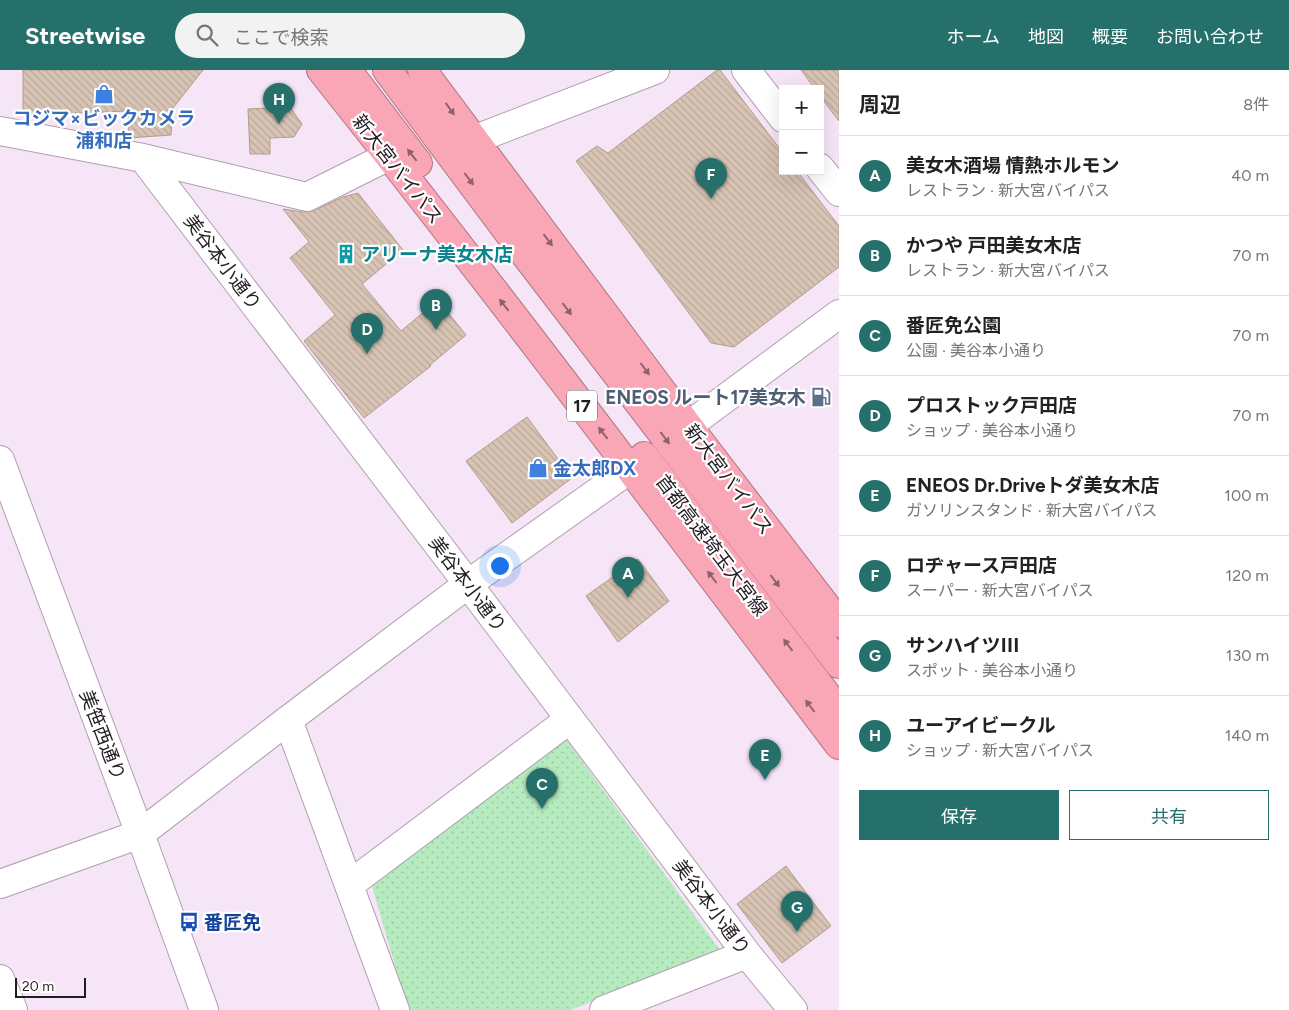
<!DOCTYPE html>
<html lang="ja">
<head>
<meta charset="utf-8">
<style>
  :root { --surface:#fff; --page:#f2f2f2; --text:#222; --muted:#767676; --line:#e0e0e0; --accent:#26706c }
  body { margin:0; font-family:Figtree,"Noto Sans JP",sans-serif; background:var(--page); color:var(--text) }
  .controls { position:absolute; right:15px; top:15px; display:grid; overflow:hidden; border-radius:0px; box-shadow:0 5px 20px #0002 }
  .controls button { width:45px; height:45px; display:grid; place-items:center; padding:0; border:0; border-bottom:1px solid var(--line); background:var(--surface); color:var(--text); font:25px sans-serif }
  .scale { position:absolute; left:15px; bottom:12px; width:71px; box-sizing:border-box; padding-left:5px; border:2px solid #221c22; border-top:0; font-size:14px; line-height:18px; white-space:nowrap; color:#221c22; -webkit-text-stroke:4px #fff; paint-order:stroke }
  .you { position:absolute; left:499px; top:495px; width:18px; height:18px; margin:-12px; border:4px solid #fff; border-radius:50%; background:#1a73e8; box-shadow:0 0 0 8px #1a73e833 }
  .badge { display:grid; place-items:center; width:32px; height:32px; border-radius:50%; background:var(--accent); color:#fff; font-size:16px; font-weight:700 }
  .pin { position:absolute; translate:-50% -41px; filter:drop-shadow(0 1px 2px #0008) }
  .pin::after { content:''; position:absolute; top:26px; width:18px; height:15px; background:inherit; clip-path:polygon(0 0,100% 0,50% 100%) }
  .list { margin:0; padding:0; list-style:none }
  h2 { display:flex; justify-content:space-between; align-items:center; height:65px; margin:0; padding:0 20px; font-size:21px }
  h2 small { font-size:16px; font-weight:400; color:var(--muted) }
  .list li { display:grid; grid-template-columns:32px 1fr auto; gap:15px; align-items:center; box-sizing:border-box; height:80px; padding:0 20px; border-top:1px solid var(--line) }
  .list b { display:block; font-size:19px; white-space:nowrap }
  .list p { margin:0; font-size:16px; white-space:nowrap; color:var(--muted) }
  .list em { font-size:16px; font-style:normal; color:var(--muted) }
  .actions { display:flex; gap:10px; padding:15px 20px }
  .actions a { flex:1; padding:11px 0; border:1px solid var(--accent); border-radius:0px; text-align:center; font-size:18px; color:var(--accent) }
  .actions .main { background:var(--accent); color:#fff }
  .icon { flex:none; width:28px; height:28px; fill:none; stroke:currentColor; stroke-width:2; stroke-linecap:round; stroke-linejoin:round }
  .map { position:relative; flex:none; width:839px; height:940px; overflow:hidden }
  header { display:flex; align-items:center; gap:30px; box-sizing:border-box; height:70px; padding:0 25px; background:var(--accent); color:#fff }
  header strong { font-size:24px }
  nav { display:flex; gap:28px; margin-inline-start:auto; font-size:18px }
  .search { width:350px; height:45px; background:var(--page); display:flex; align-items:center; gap:12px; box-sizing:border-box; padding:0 18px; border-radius:28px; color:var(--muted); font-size:19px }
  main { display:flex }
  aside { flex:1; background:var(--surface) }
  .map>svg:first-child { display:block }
</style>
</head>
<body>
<header>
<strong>Streetwise</strong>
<div class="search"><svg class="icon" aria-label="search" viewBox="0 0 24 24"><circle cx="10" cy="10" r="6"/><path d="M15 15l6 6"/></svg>ここで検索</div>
<nav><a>ホーム</a><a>地図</a><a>概要</a><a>お問い合わせ</a></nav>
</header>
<main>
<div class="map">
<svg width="839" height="940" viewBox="0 0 839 940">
  <defs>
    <pattern id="park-dots" width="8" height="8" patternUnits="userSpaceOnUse" patternTransform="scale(1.25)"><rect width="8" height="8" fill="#b6ebc0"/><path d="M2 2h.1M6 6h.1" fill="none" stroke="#9cc9a5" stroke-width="1.8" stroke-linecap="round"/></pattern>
    <pattern id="building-back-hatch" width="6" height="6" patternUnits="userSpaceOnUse" patternTransform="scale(1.25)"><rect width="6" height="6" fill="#d8c4b4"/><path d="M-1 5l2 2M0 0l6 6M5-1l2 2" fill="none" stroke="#b9a89a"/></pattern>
  </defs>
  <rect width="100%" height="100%" fill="#f6e4f7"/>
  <!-- park -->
  <path fill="url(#park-dots)" d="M 563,665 L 722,883 L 570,940 L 408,940 L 371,813 Z"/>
  <!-- building -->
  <path fill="url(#building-back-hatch)" stroke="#b19e8e" d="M 23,0 L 203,0 L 173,38 L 171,65 L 129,68 L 128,41 L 23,45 Z
    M 717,0 L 720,0 L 783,83 L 783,101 L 797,101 L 839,156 L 839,197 L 734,277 L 711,273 L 576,91 L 597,76 L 608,83 Z
    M 801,0 L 839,0 L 839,51 L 820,26 L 820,19 L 815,19 Z
    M 290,37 L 302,54 L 294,67 L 270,68 L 270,84 L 250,84 L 248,39 Z
    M 358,123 L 403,180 L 362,214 L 401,261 L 438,230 L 466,265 L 430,295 L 431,296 L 364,348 L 304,271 L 335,245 L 290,188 L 309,172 L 283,139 L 303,142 L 313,141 L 343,127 Z
    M 527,347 L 572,408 L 512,453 L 466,391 Z
    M 638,489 L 669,531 L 618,572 L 586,526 Z
    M 786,796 L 831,856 L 782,893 L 737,834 Z"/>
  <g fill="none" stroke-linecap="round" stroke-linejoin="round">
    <defs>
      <path id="minor" d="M 746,0 L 783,48
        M 0,61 L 143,88 L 307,127 L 389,86
        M 473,70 L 655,0
        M 143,88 L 468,514 L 747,884 L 793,940
        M 820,98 L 839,122
        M 688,356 L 839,244
        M 0,390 L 140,764 L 204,940
        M 288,650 L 395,940
        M 0,814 L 140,764 L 288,650 L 468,514 L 630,399
        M 349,815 L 570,649
        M 0,909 L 13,940
        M 604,940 L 747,884"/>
      <path id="highway" d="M 321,0 C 498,222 668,449 839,675
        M 347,0 L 418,93
        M 387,0 L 517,174 L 839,594
        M 422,0 L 688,356 L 839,553
        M 644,386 L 839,641"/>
    </defs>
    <!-- minor casing -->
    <use href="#minor" stroke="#b09fb0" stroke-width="30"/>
    <!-- highway casing -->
    <use href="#highway" stroke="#ae7682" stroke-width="30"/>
    <!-- minor -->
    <use href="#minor" stroke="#fff" stroke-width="28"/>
    <!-- highway -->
    <use href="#highway" stroke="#f9a6b6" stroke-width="28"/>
  </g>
  <!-- one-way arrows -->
  <defs><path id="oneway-solid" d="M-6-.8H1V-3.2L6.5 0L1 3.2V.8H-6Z" transform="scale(1.25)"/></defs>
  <g fill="#8e616c">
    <use href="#oneway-solid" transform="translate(450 39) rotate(54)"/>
    <use href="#oneway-solid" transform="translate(412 85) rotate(-128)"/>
    <use href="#oneway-solid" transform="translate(469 109) rotate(53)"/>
    <use href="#oneway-solid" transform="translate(548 170) rotate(53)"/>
    <use href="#oneway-solid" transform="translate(504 235) rotate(-128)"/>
    <use href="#oneway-solid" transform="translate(567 239) rotate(53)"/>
    <use href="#oneway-solid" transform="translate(645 299) rotate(53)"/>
    <use href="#oneway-solid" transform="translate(603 363) rotate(-128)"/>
    <use href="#oneway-solid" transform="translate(665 368) rotate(53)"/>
    <use href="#oneway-solid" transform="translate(712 507) rotate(-127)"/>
    <use href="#oneway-solid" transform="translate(775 511) rotate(53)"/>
    <use href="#oneway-solid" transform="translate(788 575) rotate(-127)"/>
    <use href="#oneway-solid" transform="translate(810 636) rotate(-127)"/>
  </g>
  <!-- icons -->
  <defs>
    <symbol id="shop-bare" viewBox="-9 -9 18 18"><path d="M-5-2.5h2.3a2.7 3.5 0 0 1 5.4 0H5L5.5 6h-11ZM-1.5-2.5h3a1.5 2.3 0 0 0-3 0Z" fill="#3f7fe0" stroke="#fff" stroke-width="2.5" paint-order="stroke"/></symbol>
    <symbol id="building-bare" viewBox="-9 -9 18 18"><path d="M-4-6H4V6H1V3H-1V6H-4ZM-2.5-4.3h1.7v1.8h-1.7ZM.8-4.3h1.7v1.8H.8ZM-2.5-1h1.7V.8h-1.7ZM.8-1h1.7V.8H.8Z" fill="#0f9aa8" stroke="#fff" stroke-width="2.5" paint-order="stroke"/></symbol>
    <symbol id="fuel-bare" viewBox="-9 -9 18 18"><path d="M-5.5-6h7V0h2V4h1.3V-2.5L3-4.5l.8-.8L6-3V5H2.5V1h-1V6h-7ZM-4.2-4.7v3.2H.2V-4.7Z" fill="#5c6f8a" stroke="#fff" stroke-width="2.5" paint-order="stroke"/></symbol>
    <symbol id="bus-bare" viewBox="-9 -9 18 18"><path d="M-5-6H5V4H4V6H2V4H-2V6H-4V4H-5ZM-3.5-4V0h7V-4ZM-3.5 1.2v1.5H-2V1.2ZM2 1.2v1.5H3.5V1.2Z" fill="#1a4fb4" stroke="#fff" stroke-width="2.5" paint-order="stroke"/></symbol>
  </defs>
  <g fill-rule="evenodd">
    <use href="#shop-bare" x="90" y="10" width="28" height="28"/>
    <use href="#building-bare" x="332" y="170" width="28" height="28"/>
    <use href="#fuel-bare" x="807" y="313" width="28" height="28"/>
    <use href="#shop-bare" x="524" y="384" width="28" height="28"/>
    <use href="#bus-bare" x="175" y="838" width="28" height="28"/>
  </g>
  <g text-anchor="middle" stroke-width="4.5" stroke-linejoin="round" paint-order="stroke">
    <!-- shield labels -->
    <rect fill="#fff" stroke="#646064" stroke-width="1" x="567" y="320.5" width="30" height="31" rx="4"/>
    <g font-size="18" font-weight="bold" fill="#221c22">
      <text x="582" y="342">17</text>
    </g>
    <!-- shop labels -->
    <g font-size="19" font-weight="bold" fill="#366cbe" stroke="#fff">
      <text x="104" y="55">コジマ×ビックカメラ<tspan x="104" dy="22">浦和店</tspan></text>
      <text x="553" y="405" text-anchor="start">金太郎DX</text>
    </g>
    <!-- street labels -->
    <g font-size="19" fill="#221c22" stroke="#fff">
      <text transform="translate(398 99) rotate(52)" y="7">新大宮バイパス</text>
      <text transform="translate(223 192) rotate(53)" y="7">美谷本小通り</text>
      <text transform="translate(729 409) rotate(53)" y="7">新大宮バイパス</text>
      <text transform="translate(712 475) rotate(53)" y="7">首都高速埼玉大宮線</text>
      <text transform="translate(468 514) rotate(53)" y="7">美谷本小通り</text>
      <text transform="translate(103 665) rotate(69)" y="7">美笹西通り</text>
      <text transform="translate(712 837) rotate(53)" y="7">美谷本小通り</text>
    </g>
    <!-- culture labels -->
    <g font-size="19" font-weight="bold" fill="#0d838f" stroke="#fff" text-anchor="start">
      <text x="361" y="191">アリーナ美女木店</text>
    </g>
    <!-- service labels -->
    <g font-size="19" font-weight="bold" fill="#4e5e75" stroke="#fff" text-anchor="end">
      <text x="806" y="334">ENEOS ルート17美女木</text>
    </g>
    <!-- transit labels -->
    <g font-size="19" font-weight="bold" fill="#164399" stroke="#fff" text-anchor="start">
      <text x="204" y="859">番匠免</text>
    </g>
  </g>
</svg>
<div class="controls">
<button>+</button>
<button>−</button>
</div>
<div class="scale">20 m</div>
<div class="you"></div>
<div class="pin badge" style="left:628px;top:528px">A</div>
<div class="pin badge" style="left:436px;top:260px">B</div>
<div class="pin badge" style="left:542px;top:739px">C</div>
<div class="pin badge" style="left:367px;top:284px">D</div>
<div class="pin badge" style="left:765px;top:710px">E</div>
<div class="pin badge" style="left:711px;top:129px">F</div>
<div class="pin badge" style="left:797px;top:862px">G</div>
<div class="pin badge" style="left:279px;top:54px">H</div>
</div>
<aside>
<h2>周辺<small>8件</small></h2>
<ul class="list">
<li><span class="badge">A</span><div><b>美女木酒場 情熱ホルモン</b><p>レストラン · 新大宮バイパス</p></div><em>40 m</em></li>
<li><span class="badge">B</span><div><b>かつや 戸田美女木店</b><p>レストラン · 新大宮バイパス</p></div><em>70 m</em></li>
<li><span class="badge">C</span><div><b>番匠免公園</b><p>公園 · 美谷本小通り</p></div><em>70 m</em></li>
<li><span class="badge">D</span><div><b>プロストック戸田店</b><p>ショップ · 美谷本小通り</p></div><em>70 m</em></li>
<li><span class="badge">E</span><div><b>ENEOS Dr.Driveトダ美女木店</b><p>ガソリンスタンド · 新大宮バイパス</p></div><em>100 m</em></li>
<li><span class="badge">F</span><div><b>ロヂャース戸田店</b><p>スーパー · 新大宮バイパス</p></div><em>120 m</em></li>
<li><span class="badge">G</span><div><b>サンハイツⅢ</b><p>スポット · 美谷本小通り</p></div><em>130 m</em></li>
<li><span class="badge">H</span><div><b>ユーアイビークル</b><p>ショップ · 新大宮バイパス</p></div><em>140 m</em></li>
</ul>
<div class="actions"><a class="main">保存</a><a>共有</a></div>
</aside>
</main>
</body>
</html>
